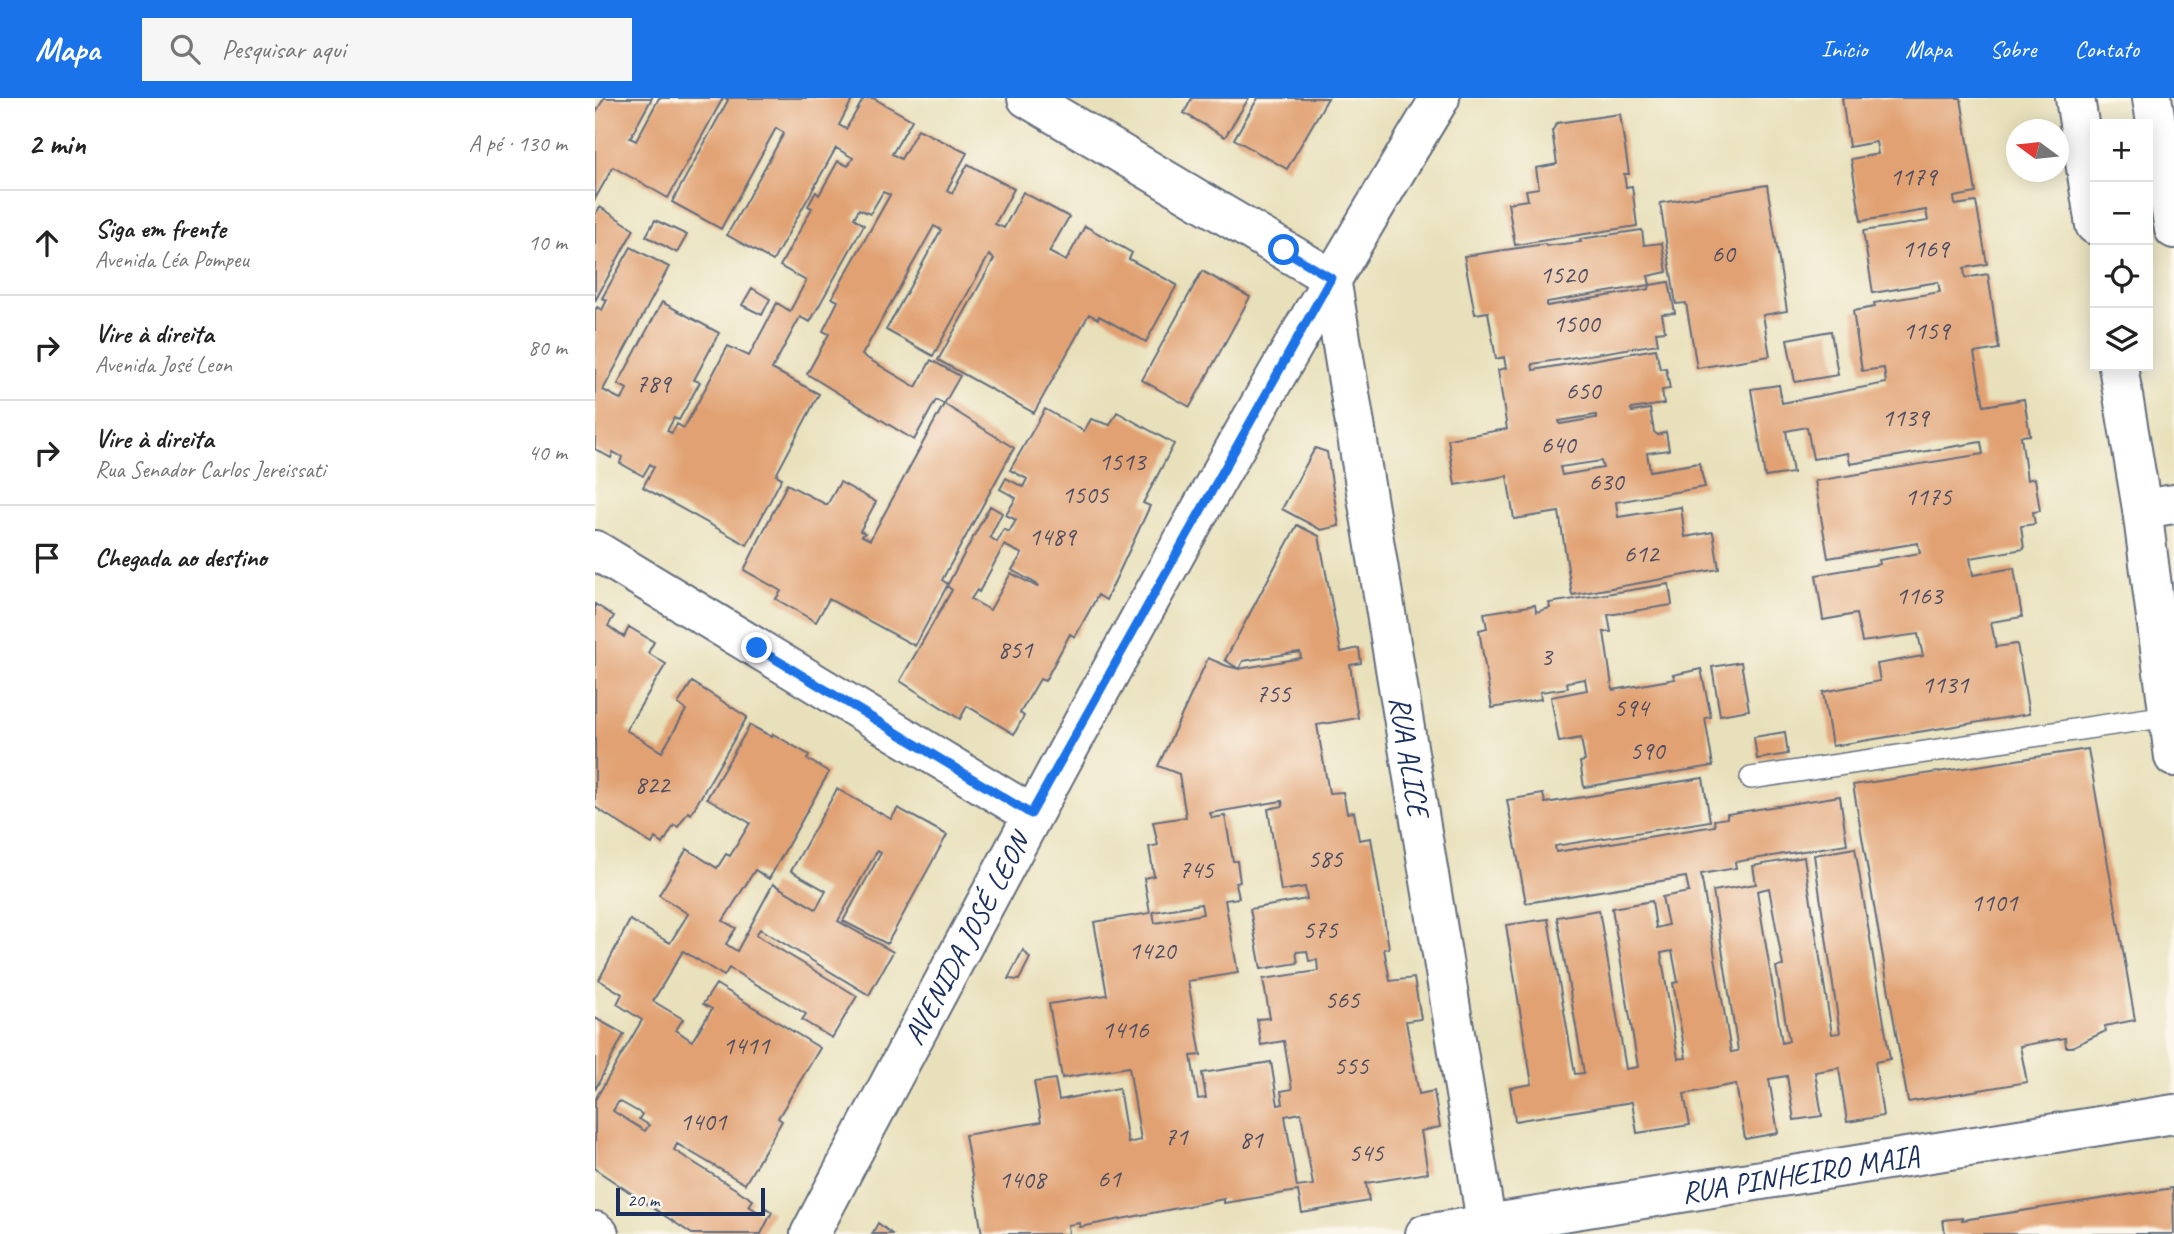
<!DOCTYPE html>
<html lang="pt">
<head>
<meta charset="utf-8">
<style>
  :root { --surface:#fff; --page:#f6f6f6; --text:#222; --muted:#767676; --line:#e0e0e0; --accent:#1a73e8 }
  body { margin:0; font-family:Caveat,sans-serif; background:var(--page); color:var(--text) }
  .controls { position:absolute; right:21px; top:21px; display:grid; overflow:hidden; border-radius:0px; box-shadow:0 4px 18px #0003 }
  .controls button { width:63px; height:63px; display:grid; place-items:center; padding:0; border:0; border-bottom:2px solid var(--line); background:var(--surface); color:var(--text); font:35px sans-serif }
  .compass { position:absolute; left:1411px; top:21px; width:63px; height:63px; border-radius:50%; background:var(--surface); box-shadow:0 4px 18px #0003; rotate:285deg }
  .scale { position:absolute; left:21px; bottom:18px; width:149px; box-sizing:border-box; padding-left:7px; border:4px solid #1b2f5e; border-top:0; font-size:19px; line-height:24px; white-space:nowrap; color:#1b2f5e; -webkit-text-stroke:5px #fbf7ec; paint-order:stroke }
  .stop { position:absolute; width:21px; height:21px; margin:-16px; border:5px solid #1a73e8; border-radius:50%; background:#fff }
  .stop.end { background:#1a73e8; border-color:#fff; box-shadow:0 2px 7px #0008 }
  .list { margin:0; padding:0; list-style:none }
  h2 { display:flex; justify-content:space-between; align-items:center; height:91px; margin:0; padding:0 28px; font-size:30px }
  h2 small { font-size:23px; font-weight:400; color:var(--muted) }
  .list li { display:grid; grid-template-columns:46px 1fr auto; gap:21px; align-items:center; box-sizing:border-box; height:105px; padding:0 28px; border-top:2px solid var(--line) }
  .list b { display:block; font-size:26px; white-space:nowrap }
  .list p { margin:0; font-size:23px; white-space:nowrap; color:var(--muted) }
  .list em { font-size:23px; font-style:normal; color:var(--muted) }
  .icon { flex:none; width:38px; height:38px; fill:none; stroke:currentColor; stroke-width:2; stroke-linecap:round; stroke-linejoin:round }
  .map { position:relative; flex:none; width:1579px; height:1136px; overflow:hidden }
  header { display:flex; align-items:center; gap:42px; box-sizing:border-box; height:98px; padding:0 35px; background:var(--accent); color:#fff }
  header strong { font-size:33px }
  nav { display:flex; gap:38px; margin-inline-start:auto; font-size:24px }
  .search { width:490px; height:63px; background:var(--page); display:flex; align-items:center; gap:18px; box-sizing:border-box; padding:0 24px; border-radius:0px; color:var(--muted); font-size:26px }
  main { display:flex }
  aside { flex:1; background:var(--surface) }
  .map>svg:first-child { display:block }
</style>
</head>
<body>
<header>
<strong>Mapa</strong>
<div class="search"><svg class="icon" aria-label="search" viewBox="0 0 24 24"><circle cx="10" cy="10" r="6"/><path d="M15 15l6 6"/></svg>Pesquisar aqui</div>
<nav><a>Início</a><a>Mapa</a><a>Sobre</a><a>Contato</a></nav>
</header>
<main>
<aside>
<h2>2 min<small>A pé · 130 m</small></h2>
<ul class="list">
<li><svg class="icon" aria-label="ahead" viewBox="0 0 24 24"><path d="M12 20V5M6 11l6-6 6 6"/></svg><div><b>Siga em frente</b><p>Avenida Léa Pompeu</p></div><em>10 m</em></li>
<li><svg class="icon" aria-label="right" viewBox="0 0 24 24"><path d="M7 20v-9h11M14 6l5 5-5 5"/></svg><div><b>Vire à direita</b><p>Avenida José Leon</p></div><em>80 m</em></li>
<li><svg class="icon" aria-label="right" viewBox="0 0 24 24"><path d="M7 20v-9h11M14 6l5 5-5 5"/></svg><div><b>Vire à direita</b><p>Rua Senador Carlos Jereissati</p></div><em>40 m</em></li>
<li><svg class="icon" aria-label="arrive" viewBox="0 0 24 24"><path d="M6 21V4h12l-3 4 3 4H6"/></svg><div><b>Chegada ao destino</b></div></li>
</ul>
</aside>
<div class="map">
<svg width="1579" height="1136" viewBox="0 0 1579 1136">
  <rect width="100%" height="100%" fill="#fbf7ec"/>
  <filter id="ink" filterUnits="userSpaceOnUse"><feTurbulence type="fractalNoise" baseFrequency=".0143" numOctaves="2"/><feDisplacementMap in="SourceGraphic" scale="14" xChannelSelector="R" yChannelSelector="G"/><feConvolveMatrix kernelMatrix="1 2 1 2 8 2 1 2 1" color-interpolation-filters="sRGB"/></filter>
  <filter id="wash" filterUnits="userSpaceOnUse"><feTurbulence type="fractalNoise" baseFrequency=".00686" numOctaves="4" result="noise"/><feDisplacementMap in="SourceGraphic" scale="28" xChannelSelector="R" yChannelSelector="G"/><feGaussianBlur stdDeviation="1.57" result="paint"/><feColorMatrix in="noise" values="0 0 0 0 0 0 0 0 0 0 0 0 0 0 0 0 0 1.4 0 .05"/><feComposite in="paint" operator="in"/></filter>
  <g filter="url(#wash)">
    <rect width="100%" height="100%" fill="#e8e0ba"/>
    <g id="blocks">
      <!-- building -->
      <path fill="#e1a172" fill-rule="evenodd" d="M 9,0 L 57,0 L 35,40 L 41,43 L 64,0 L 128,0 L 73,100 L 18,69 L 0,101 L 0,16 Z
        M 130,0 L 258,0 L 244,27 L 251,31 L 269,0 L 278,0 L 317,22 L 297,56 L 306,61 L 323,31 L 372,55 L 352,92 L 357,95 L 373,66 L 419,91 L 400,126 L 409,130 L 428,94 L 474,119 L 454,154 L 471,163 L 490,128 L 537,155 L 534,161 L 582,187 L 551,244 L 504,218 L 503,221 L 494,216 L 439,315 L 343,262 L 399,161 L 394,157 L 338,258 L 291,232 L 346,132 L 339,128 L 267,257 L 321,289 L 336,262 L 365,278 L 349,306 L 341,302 L 319,342 L 212,276 L 234,236 L 228,233 L 243,203 L 237,200 L 295,97 L 288,94 L 275,116 L 264,111 L 259,120 L 269,127 L 215,224 L 205,219 L 177,271 L 224,296 L 181,377 L 187,380 L 152,447 L 48,389 L 59,369 L 55,366 L 48,378 L 25,365 L 27,359 L 18,354 L 16,360 L 0,351 L 0,212 L 2,209 L 7,212 L 12,202 L 7,200 L 36,149 L 74,169 L 8,292 L 27,302 L 32,291 L 23,286 L 67,204 L 124,235 L 99,282 L 105,284 L 84,322 L 79,320 L 72,333 L 77,335 L 82,326 L 89,330 L 133,248 L 154,258 L 182,205 L 195,213 L 211,183 L 185,168 L 217,110 L 213,108 L 221,94 L 224,97 L 243,63 L 253,68 L 258,60 L 241,50 L 178,163 L 132,137 L 189,35 L 181,30 L 126,131 L 77,104 L 133,2 Z
        M 597,0 L 654,0 L 630,39 L 589,15 Z
        M 663,0 L 733,0 L 692,71 L 639,41 Z
        M 1247,0 L 1366,0 L 1381,95 L 1359,99 L 1360,107 L 1381,104 L 1392,166 L 1369,170 L 1370,180 L 1393,176 L 1404,251 L 1379,255 L 1389,308 L 1429,301 L 1435,337 L 1426,338 L 1432,382 L 1440,380 L 1445,413 L 1438,414 L 1440,426 L 1426,428 L 1429,451 L 1375,460 L 1378,477 L 1419,470 L 1427,519 L 1396,524 L 1401,549 L 1422,546 L 1434,616 L 1237,648 L 1228,594 L 1285,583 L 1282,566 L 1328,558 L 1323,536 L 1267,544 L 1261,516 L 1228,522 L 1221,477 L 1285,466 L 1284,462 L 1325,455 L 1323,445 L 1233,460 L 1220,383 L 1388,356 L 1386,344 L 1255,366 L 1253,355 L 1218,361 L 1212,329 L 1191,333 L 1198,375 L 1170,379 L 1156,291 L 1184,287 L 1187,305 L 1291,285 L 1289,270 L 1267,273 L 1258,213 L 1280,209 L 1279,205 L 1345,194 L 1343,184 L 1278,195 L 1268,133 L 1333,123 L 1331,112 L 1266,123 L 1256,61 L 1283,56 L 1281,44 L 1254,49 Z
        M 1025,16 L 1034,76 L 1029,76 L 1031,89 L 1037,88 L 1042,128 L 920,147 L 913,105 L 933,102 L 931,92 L 944,90 L 941,70 L 962,66 L 957,33 L 962,25 Z
        M 1172,87 L 1192,213 L 1168,217 L 1175,258 L 1102,270 L 1091,205 L 1081,206 L 1065,105 Z
        M 5,109 L 39,131 L 0,203 L 0,117 Z
        M 60,122 L 92,137 L 82,155 L 51,138 Z
        M 1047,132 L 1049,147 L 1067,145 L 1072,174 L 1053,178 L 1055,187 L 1074,184 L 1080,215 L 1067,216 L 1070,233 L 1061,234 L 1063,246 L 937,266 L 938,272 L 1061,251 L 1065,271 L 1071,270 L 1075,291 L 1067,292 L 1069,306 L 1036,311 L 1037,314 L 1055,311 L 1059,334 L 1063,337 L 1071,334 L 1074,352 L 1052,355 L 1055,373 L 1104,365 L 1110,389 L 1021,404 L 1023,419 L 1086,409 L 1090,439 L 1118,434 L 1124,471 L 977,497 L 964,414 L 919,421 L 912,378 L 860,387 L 853,341 L 912,331 L 903,272 L 911,270 L 909,259 L 901,261 L 893,214 L 880,216 L 869,158 L 950,146 L 951,148 L 986,144 L 985,141 ZM 1055,187 L 1054,191 L 952,208 L 952,204 ZM 1001,317 L 1001,320 L 965,326 L 964,323 ZM 1006,363 L 1008,370 L 967,377 L 965,369 Z
        M 607,173 L 655,199 L 595,309 L 547,282 Z
        M 157,190 L 175,201 L 167,217 L 147,207 Z
        M 1236,233 L 1243,277 L 1200,284 L 1192,241 Z
        M 349,306 L 419,350 L 347,482 L 353,486 L 395,408 L 407,415 L 395,439 L 402,444 L 409,431 L 414,434 L 421,422 L 411,417 L 421,400 L 405,391 L 411,380 L 428,389 L 432,381 L 415,372 L 450,311 L 489,333 L 496,321 L 515,327 L 522,314 L 579,346 L 548,405 L 555,408 L 511,502 L 503,497 L 480,539 L 475,536 L 450,583 L 445,581 L 425,615 L 429,618 L 419,636 L 372,608 L 365,621 L 305,583 L 357,492 L 352,488 L 320,548 L 234,501 L 221,524 L 181,501 L 186,493 L 149,472 L 192,386 L 232,407 L 245,384 L 281,404 L 265,433 L 270,435 L 267,438 L 275,442 ZM 409,447 L 427,456 L 417,472 L 443,487 L 442,489 L 416,475 L 395,512 L 376,501 L 382,492 L 384,494 Z
        M 720,350 L 732,354 L 744,428 L 726,432 L 687,411 Z
        M 702,427 L 724,438 L 746,554 L 764,550 L 766,565 L 755,567 L 763,620 L 722,627 L 734,695 L 748,694 L 752,715 L 759,714 L 764,742 L 776,740 L 794,850 L 789,851 L 795,883 L 819,880 L 826,921 L 811,923 L 824,996 L 839,993 L 845,1029 L 826,1033 L 833,1075 L 771,1085 L 774,1103 L 707,1115 L 703,1093 L 629,1105 L 629,1101 L 485,1129 L 485,1125 L 473,1127 L 474,1136 L 387,1136 L 370,1037 L 446,1024 L 439,984 L 460,981 L 464,1002 L 524,990 L 533,1045 L 546,1042 L 534,969 L 467,980 L 454,906 L 512,897 L 499,824 L 555,815 L 549,780 L 559,778 L 554,749 L 563,747 L 558,724 L 591,719 L 584,676 L 563,668 L 613,560 L 632,568 L 644,571 L 706,560 L 705,554 L 648,563 L 644,571 L 630,562 ZM 687,703 L 688,708 L 673,711 L 686,793 L 710,789 L 712,801 L 655,811 L 666,871 L 703,865 L 701,854 L 712,853 L 714,863 L 722,862 L 723,873 L 668,881 L 675,920 L 662,921 L 666,947 L 689,943 L 697,991 L 686,993 L 688,1006 L 683,1007 L 676,964 L 607,975 L 611,1000 L 603,1001 L 596,958 L 606,957 L 593,883 L 643,875 L 630,802 L 644,800 L 641,785 L 645,784 L 642,763 L 638,763 L 630,718 L 617,720 L 615,715 ZM 606,806 L 608,816 L 560,825 L 558,814 ZM 706,1015 L 718,1087 L 702,1089 L 690,1018 Z
        M 1074,486 L 1077,507 L 1013,517 L 1016,534 L 1009,534 L 1017,588 L 1018,592 L 1080,581 L 1078,577 L 1106,571 L 1116,619 L 1110,620 L 1118,668 L 989,689 L 985,664 L 990,663 L 986,640 L 964,644 L 956,599 L 992,592 L 990,581 L 972,584 L 973,590 L 945,594 L 946,601 L 897,610 L 884,532 L 892,530 L 889,515 L 940,507 L 941,514 L 955,510 L 954,505 Z
        M 0,506 L 19,518 L 13,528 L 29,539 L 34,529 L 59,544 L 53,555 L 71,566 L 31,632 L 67,654 L 91,612 L 83,606 L 97,584 L 152,619 L 96,716 L 93,714 L 83,729 L 79,727 L 68,746 L 60,740 L 57,746 L 0,709 Z
        M 1146,564 L 1154,612 L 1125,617 L 1117,569 Z
        M 155,627 L 177,639 L 178,636 L 214,657 L 212,661 L 234,674 L 174,781 L 160,772 L 128,823 L 141,830 L 131,846 L 142,853 L 178,786 L 221,811 L 231,793 L 196,773 L 242,691 L 296,721 L 303,710 L 352,737 L 292,846 L 248,823 L 286,755 L 282,753 L 243,823 L 298,854 L 274,897 L 165,831 L 161,837 L 262,898 L 237,940 L 207,922 L 211,916 L 134,870 L 129,878 L 88,853 L 58,903 L 88,921 L 81,932 L 97,943 L 117,911 L 108,906 L 121,886 L 225,950 L 183,1020 L 187,1023 L 150,1086 L 82,1046 L 79,1052 L 158,1102 L 154,1108 L 166,1116 L 171,1110 L 177,1114 L 166,1136 L 97,1136 L 0,1071 L 0,1002 L 47,922 L 22,906 L 27,896 L 4,882 L 35,822 L 75,845 L 93,816 L 64,797 L 92,751 L 122,770 L 131,756 L 135,758 L 155,725 L 112,700 ZM 24,1003 L 47,1016 L 44,1021 L 54,1027 L 50,1033 L 18,1013 Z
        M 1190,634 L 1193,656 L 1162,661 L 1159,639 Z
        M 1493,651 L 1540,922 L 1510,928 L 1511,933 L 1477,949 L 1471,949 L 1470,940 L 1425,948 L 1432,984 L 1313,1004 L 1258,687 Z
        M 1108,680 L 1115,723 L 960,748 L 961,754 L 1120,728 L 1119,722 L 1132,720 L 1132,716 L 1245,698 L 1252,746 L 1140,764 L 1141,770 L 1106,776 L 1136,954 L 1143,953 L 1118,793 L 1161,786 L 1158,768 L 1209,759 L 1237,936 L 1245,935 L 1219,757 L 1260,750 L 1295,961 L 1280,964 L 1288,1018 L 1252,1024 L 1244,970 L 1220,974 L 1227,1018 L 1199,1022 L 1192,978 L 1174,981 L 1183,1035 L 1150,1041 L 1141,986 L 1089,996 L 1095,1027 L 1042,1035 L 1037,1004 L 920,1023 L 915,990 L 937,986 L 911,827 L 953,821 L 980,976 L 989,975 L 962,819 L 1004,812 L 1031,971 L 1043,969 L 1017,810 L 1057,803 L 1061,830 L 1073,827 L 1067,799 L 1094,794 L 1091,779 L 931,805 L 912,702 L 948,696 L 950,705 ZM 1174,790 L 1188,868 L 1181,869 L 1194,943 L 1187,945 L 1162,793 ZM 1077,853 L 1083,884 L 1078,885 L 1091,960 L 1083,961 L 1066,855 Z
        M 428,852 L 435,860 L 424,882 L 413,881 Z
        M 0,920 L 29,936 L 0,992 Z
        M 1578,1090 L 1579,1136 L 1350,1136 L 1348,1122 L 1367,1120 L 1367,1122 Z
        M 283,1125 L 297,1136 L 277,1136 Z"/>
    </g>
  </g>
  <g filter="url(#ink)">
    <use href="#blocks" fill-opacity="0" stroke="#636d7e" stroke-width="2"/>
    <g fill="none" stroke-linecap="round" stroke-linejoin="round">
      <defs>
        <path id="lane" d="M 1156,680 L 1573,618"/>
        <g id="street">
          <path id="s1" d="M 432,0 L 736,180 L 893,1136"/>
          <path d="M 1480,0 L 1500,127"/>
          <path d="M 1557,0 L 1579,131"/>
          <path d="M 1523,268 L 1547,411 L 1579,659"/>
          <path d="M 1547,411 L 1579,406"/>
          <path d="M 0,452 L 436,716"/>
          <path d="M 0,1133 L 4,1136"/>
          <path id="s2" d="M 830,1136 L 1579,1016"/>
        </g>
        <g id="secondary">
          <path id="s3" d="M 215,1136 C 417,753 620,370 845,0"/>
        </g>
      </defs>
      <!-- lane casing -->
      <use href="#lane" stroke="#636d7e" stroke-width="24"/>
      <!-- street casing -->
      <use href="#street" stroke="#636d7e" stroke-width="42"/>
      <!-- secondary casing -->
      <use href="#secondary" stroke="#636d7e" stroke-width="42"/>
      <!-- lane -->
      <use href="#lane" stroke="#fff" stroke-width="21"/>
      <!-- street -->
      <use href="#street" stroke="#fff" stroke-width="38"/>
      <!-- secondary -->
      <use href="#secondary" stroke="#fff" stroke-width="38"/>
    </g>
  </g>
  <g fill="none" stroke-linecap="round" stroke-linejoin="round" filter="url(#ink)">
    <!-- route -->
    <path stroke="#1a73e8" stroke-width="9" d="M 162,550 L 436,716 L 736,180 L 689,152"/>
  </g>
  <g text-anchor="middle" stroke-width="5" stroke-linejoin="round" paint-order="stroke">
    <!-- number labels -->
    <g font-size="26" fill="#4c4c63">
      <text x="1318" y="87">1179</text>
      <text x="1330" y="159">1169</text>
      <text x="1128" y="164">60</text>
      <text x="968" y="185">1520</text>
      <text x="981" y="234">1500</text>
      <text x="1331" y="241">1159</text>
      <text x="58" y="294">789</text>
      <text x="988" y="301">650</text>
      <text x="1310" y="328">1139</text>
      <text x="963" y="355">640</text>
      <text x="527" y="372">1513</text>
      <text x="1011" y="392">630</text>
      <text x="490" y="405">1505</text>
      <text x="1333" y="407">1175</text>
      <text x="457" y="447">1489</text>
      <text x="1046" y="464">612</text>
      <text x="1324" y="506">1163</text>
      <text x="420" y="560">851</text>
      <text x="951" y="567">3</text>
      <text x="1350" y="595">1131</text>
      <text x="678" y="604">755</text>
      <text x="1036" y="618">594</text>
      <text x="1052" y="661">590</text>
      <text x="57" y="695">822</text>
      <text x="730" y="769">585</text>
      <text x="601" y="780">745</text>
      <text x="1399" y="813">1101</text>
      <text x="725" y="840">575</text>
      <text x="557" y="861">1420</text>
      <text x="747" y="910">565</text>
      <text x="530" y="940">1416</text>
      <text x="151" y="956">1411</text>
      <text x="756" y="976">555</text>
      <text x="108" y="1032">1401</text>
      <text x="581" y="1047">71</text>
      <text x="656" y="1050">81</text>
      <text x="771" y="1063">545</text>
      <text x="514" y="1089">61</text>
      <text x="427" y="1090">1408</text>
    </g>
    <!-- street labels -->
    <g font-size="30" fill="#1b2f5e" stroke="#fbf7ec">
      <text dy="10" stroke="none"><textPath href="#s1" startOffset="838">RUA ALICE</textPath></text>
      <text dy="10" stroke="none"><textPath href="#s3" startOffset="334">AVENIDA JOSÉ LEON</textPath></text>
      <text dy="10" stroke="none"><textPath href="#s2" startOffset="380">RUA PINHEIRO MAIA</textPath></text>
    </g>
  </g>
</svg>
<div class="controls">
<button>+</button>
<button>−</button>
<button><svg class="icon" aria-label="locate" viewBox="0 0 24 24"><circle cx="12" cy="12" r="6"/><path d="M12 2v4M12 18v4M2 12h4M18 12h4"/></svg></button>
<button><svg class="icon" aria-label="layers" viewBox="0 0 24 24"><path d="M12 4l9 5-9 5-9-5zM3 14l9 5 9-5"/></svg></button>
</div>
<svg class="compass" viewBox="-18 -18 36 36"><path d="M0-13l5 13h-10z" fill="#e53935"/><path d="M0 13l5-13h-10z" fill="#767676"/></svg>
<div class="scale">20 m</div>
<div class="stop" style="left:689px;top:152px"></div>
<div class="stop end" style="left:162px;top:550px"></div>
</div>
</main>
</body>
</html>
